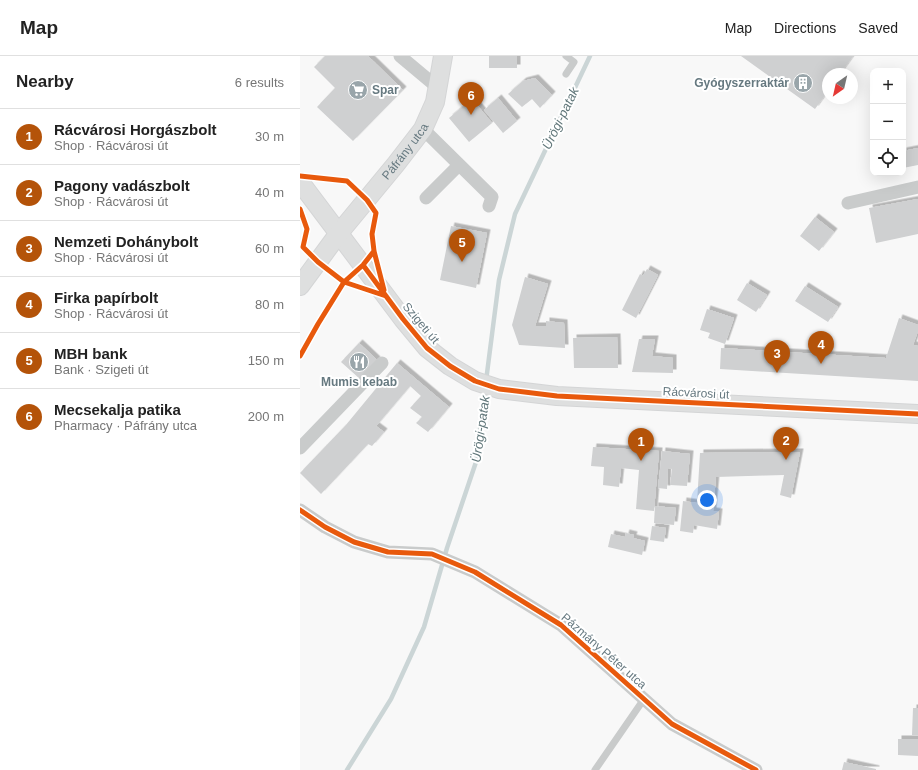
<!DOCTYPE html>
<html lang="en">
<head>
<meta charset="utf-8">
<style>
  :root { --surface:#fff; --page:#f2f2f2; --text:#222; --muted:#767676; --line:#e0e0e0; --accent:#b45309 }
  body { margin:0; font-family:Helvetica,sans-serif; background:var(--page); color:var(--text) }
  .controls { position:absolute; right:12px; top:12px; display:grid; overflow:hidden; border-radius:8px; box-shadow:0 4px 16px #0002 }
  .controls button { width:36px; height:36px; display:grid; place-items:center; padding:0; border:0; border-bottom:1px solid var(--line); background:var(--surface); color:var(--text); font:20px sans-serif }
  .compass { position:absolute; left:522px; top:12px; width:36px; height:36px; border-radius:50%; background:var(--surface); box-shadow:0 4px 16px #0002; rotate:214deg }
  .you { position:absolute; left:407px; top:444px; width:14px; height:14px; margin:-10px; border:3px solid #fff; border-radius:50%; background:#1a73e8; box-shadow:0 0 0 6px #1a73e833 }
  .badge { display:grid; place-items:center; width:26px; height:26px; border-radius:50%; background:var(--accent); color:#fff; font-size:13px; font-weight:700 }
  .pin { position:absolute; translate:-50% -33px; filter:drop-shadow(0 1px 2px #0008) }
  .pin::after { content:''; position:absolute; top:21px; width:14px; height:12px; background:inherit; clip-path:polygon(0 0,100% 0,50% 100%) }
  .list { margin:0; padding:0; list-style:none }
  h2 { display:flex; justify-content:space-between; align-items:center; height:52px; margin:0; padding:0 16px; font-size:17px }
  h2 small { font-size:13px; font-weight:400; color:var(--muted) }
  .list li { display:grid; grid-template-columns:26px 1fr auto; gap:12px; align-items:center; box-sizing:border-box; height:56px; padding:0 16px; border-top:1px solid var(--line) }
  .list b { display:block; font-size:15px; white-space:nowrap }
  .list p { margin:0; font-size:13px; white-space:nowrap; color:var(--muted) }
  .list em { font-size:13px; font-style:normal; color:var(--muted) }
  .icon { flex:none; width:22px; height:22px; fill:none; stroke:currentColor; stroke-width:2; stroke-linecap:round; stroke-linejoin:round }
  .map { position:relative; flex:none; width:618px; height:714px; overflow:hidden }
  header { display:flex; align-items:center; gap:24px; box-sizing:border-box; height:56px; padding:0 20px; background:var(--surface); border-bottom:1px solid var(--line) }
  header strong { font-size:19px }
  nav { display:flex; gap:22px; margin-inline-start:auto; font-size:14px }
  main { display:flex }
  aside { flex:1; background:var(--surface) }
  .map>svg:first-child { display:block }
</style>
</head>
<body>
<header>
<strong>Map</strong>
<nav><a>Map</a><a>Directions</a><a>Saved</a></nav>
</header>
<main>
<aside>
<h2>Nearby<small>6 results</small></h2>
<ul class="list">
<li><span class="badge">1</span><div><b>Rácvárosi Horgászbolt</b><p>Shop · Rácvárosi út</p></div><em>30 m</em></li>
<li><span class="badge">2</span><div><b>Pagony vadászbolt</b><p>Shop · Rácvárosi út</p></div><em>40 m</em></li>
<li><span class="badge">3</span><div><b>Nemzeti Dohánybolt</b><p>Shop · Rácvárosi út</p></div><em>60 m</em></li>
<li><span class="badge">4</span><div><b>Firka papírbolt</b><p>Shop · Rácvárosi út</p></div><em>80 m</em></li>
<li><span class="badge">5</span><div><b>MBH bank</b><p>Bank · Szigeti út</p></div><em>150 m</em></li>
<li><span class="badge">6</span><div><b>Mecsekalja patika</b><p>Pharmacy · Páfrány utca</p></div><em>200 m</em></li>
</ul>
</aside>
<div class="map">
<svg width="618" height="714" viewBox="0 0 618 714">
  <defs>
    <filter id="shadow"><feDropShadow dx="3.5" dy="-3.5" stdDeviation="0" flood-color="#0004"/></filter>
  </defs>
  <rect width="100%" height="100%" fill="#f8f8f8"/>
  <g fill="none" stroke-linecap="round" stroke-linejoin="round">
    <!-- stream -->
    <path stroke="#cbd5d6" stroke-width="4.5" d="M 186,325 L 199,224 L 215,158 L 290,0
      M 47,714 L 91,643 L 124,571 L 147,492 L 176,406 L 185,332"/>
  </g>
  <!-- building -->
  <path fill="#cfd0d1" filter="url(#shadow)" d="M 25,0 L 68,0 L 103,34 L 53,85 L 17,51 L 35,32 L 14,11 Z
    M 189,0 L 217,0 L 217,12 L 189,12 Z
    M 441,0 L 553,0 L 540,18 L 528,18 L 528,35 L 515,53 Z
    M 235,22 L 252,39 L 240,52 L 232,43 L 222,51 L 208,38 L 223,25 Z
    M 198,42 L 217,65 L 203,77 L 184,54 Z
    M 172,43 L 192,67 L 169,86 L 149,62 Z
    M 618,92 L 618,109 L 603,112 L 603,95 Z
    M 618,143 L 618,178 L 576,187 L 569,152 Z
    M 515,161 L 534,176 L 519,195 L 500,180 Z
    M 151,170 L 187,177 L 176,232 L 140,224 Z
    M 347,213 L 358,219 L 336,262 L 322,254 L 340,218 L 343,220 Z
    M 225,221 L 248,228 L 235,270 L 246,270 L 246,265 L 264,267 L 265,292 L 219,289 L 212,269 Z
    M 447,227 L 467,239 L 456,256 L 437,244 Z
    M 505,230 L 538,251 L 528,266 L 495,245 Z
    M 407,253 L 434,262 L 425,288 L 408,282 L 410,277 L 400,274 Z
    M 599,262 L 618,269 L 618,275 L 613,289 L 618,290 L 618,325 L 420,313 L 421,292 L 586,302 Z
    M 317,281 L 318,312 L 274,312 L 273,282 Z
    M 339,283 L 355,283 L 352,300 L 373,302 L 373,317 L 332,316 Z
    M 59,287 L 77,304 L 60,323 L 41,306 Z
    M 97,307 L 149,351 L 128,376 L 116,367 L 122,361 L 110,352 L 121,340 L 110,330 L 76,370 L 84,376 L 72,390 L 68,388 L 21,438 L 0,417 L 46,369 Z
    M 293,391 L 359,395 L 354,455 L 336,453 L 339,414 L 321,412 L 319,431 L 303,429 L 304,411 L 291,410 Z
    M 362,395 L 390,398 L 387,430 L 370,429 L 372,413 L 368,412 L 367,433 L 358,432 Z
    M 500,396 L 491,442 L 480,439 L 484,419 L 416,421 L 413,455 L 419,456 L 417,473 L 394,469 L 393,477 L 380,475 L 383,445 L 397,447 L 400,397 Z
    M 355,450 L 376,452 L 374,469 L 354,467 Z
    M 352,470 L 366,472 L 364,486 L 350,484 Z
    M 326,477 L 334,479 L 333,482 L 345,485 L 342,499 L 308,491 L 311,478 L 325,481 Z
    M 613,652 L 618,652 L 618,679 L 612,679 Z
    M 598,683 L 618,683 L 618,700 L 598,699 Z
    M 544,706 L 576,713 L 576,714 L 542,714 Z"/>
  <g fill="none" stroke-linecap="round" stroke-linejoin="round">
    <defs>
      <g id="secondary">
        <path d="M 0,126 L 103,263 L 127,292 L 150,310 L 175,325 L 199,333 L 257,340 L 618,358"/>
        <path id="s1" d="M 0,230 L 39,177 L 96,108 L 123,73 L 135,46 L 143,0"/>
      </g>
    </defs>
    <!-- secondary casing -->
    <use href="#secondary" stroke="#d4d5d6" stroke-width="20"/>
    <!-- lane -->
    <path stroke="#c9cbcb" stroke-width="7" d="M 266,18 L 274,6 L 266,0
      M 295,714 L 344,643"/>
    <!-- street -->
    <path stroke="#c9cbcb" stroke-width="13" d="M 100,0 L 137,31
      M 123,73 L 192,141 L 189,150
      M 126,142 L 159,109
      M 548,147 L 618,131
      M 0,392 L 82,307
      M 0,454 L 25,471 L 54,486 L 88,496 L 132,498 L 175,516 L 261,569 L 372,668 L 456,714"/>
    <!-- secondary -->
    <use href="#secondary" stroke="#dedfdf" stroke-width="18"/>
    <defs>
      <path id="cycleway" d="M 0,120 L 47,125 L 67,144 L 76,157 L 72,178 L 74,195 L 84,234
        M 0,153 L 7,173 L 3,191 L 18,206 L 44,226 L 86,240
        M 63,209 L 103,263 L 127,292 L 150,310 L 175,325 L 199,333 L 257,340 L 618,358
        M 0,300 L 18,268 L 44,226 L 63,209 L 74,195
        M 0,454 L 25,471 L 54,486 L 88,496 L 132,498 L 175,516 L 261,569 L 372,668 L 456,714"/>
    </defs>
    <!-- cycleway casing -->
    <use href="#cycleway" stroke="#fff" stroke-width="8"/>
    <!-- cycleway -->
    <use href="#cycleway" stroke="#e8590c" stroke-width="5"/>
  </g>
  <!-- icons -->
  <defs>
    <symbol id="building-disc" viewBox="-11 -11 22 22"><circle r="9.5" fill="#99a5aa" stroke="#fff"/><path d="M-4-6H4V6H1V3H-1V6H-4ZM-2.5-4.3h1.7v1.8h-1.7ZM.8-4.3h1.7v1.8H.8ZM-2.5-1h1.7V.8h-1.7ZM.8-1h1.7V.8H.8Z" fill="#fff"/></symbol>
    <symbol id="supermarket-disc" viewBox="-11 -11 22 22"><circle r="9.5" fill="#99a5aa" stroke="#fff"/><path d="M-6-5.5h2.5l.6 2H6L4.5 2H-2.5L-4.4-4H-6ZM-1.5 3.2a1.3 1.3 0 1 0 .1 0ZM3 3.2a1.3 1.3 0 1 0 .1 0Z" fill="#fff"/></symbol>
    <symbol id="restaurant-disc" viewBox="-11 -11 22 22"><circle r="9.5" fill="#99a5aa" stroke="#fff"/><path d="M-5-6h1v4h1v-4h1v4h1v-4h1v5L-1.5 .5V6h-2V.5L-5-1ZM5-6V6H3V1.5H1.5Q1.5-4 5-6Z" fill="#fff"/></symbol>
  </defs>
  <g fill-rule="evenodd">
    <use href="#building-disc" x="492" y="16" width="22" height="22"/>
    <use href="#supermarket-disc" x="47" y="23" width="22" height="22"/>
    <use href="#restaurant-disc" x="48" y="295" width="22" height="22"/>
  </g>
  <g text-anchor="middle" stroke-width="4" stroke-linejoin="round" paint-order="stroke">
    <!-- poi labels -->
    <g font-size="12" font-weight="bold" fill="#667980" stroke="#fff" text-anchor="end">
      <text x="489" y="31">Gyógyszerraktár</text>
      <text x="72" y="38" text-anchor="start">Spar</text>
      <text x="59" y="330" text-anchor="middle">Mumis kebab</text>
    </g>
    <!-- street labels -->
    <g font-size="12" fill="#667980" stroke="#fff">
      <text dy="4" stroke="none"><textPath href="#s1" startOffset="171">Páfrány utca</textPath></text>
      <text transform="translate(121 267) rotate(50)" y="4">Szigeti út</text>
      <text transform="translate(396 337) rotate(3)" y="4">Rácvárosi út</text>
      <text transform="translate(304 595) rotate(41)" y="4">Pázmány Péter utca</text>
    </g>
    <!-- water labels -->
    <g font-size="13" font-style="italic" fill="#61777a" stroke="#fff">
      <text transform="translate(260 62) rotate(-64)" y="5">Ürögi-patak</text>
      <text transform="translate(180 373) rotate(-82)" y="5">Ürögi-patak</text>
    </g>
  </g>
</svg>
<div class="controls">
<button>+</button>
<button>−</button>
<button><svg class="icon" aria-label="locate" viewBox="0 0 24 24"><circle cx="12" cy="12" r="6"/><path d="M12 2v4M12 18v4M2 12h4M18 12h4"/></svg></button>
</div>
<svg class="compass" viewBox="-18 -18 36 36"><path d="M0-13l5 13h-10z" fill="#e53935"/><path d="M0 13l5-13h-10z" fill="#767676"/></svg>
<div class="you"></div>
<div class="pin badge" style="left:341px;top:405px">1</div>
<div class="pin badge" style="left:486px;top:404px">2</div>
<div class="pin badge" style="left:477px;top:317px">3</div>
<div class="pin badge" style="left:521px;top:308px">4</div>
<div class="pin badge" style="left:162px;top:206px">5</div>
<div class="pin badge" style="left:171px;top:59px">6</div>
</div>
</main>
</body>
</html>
